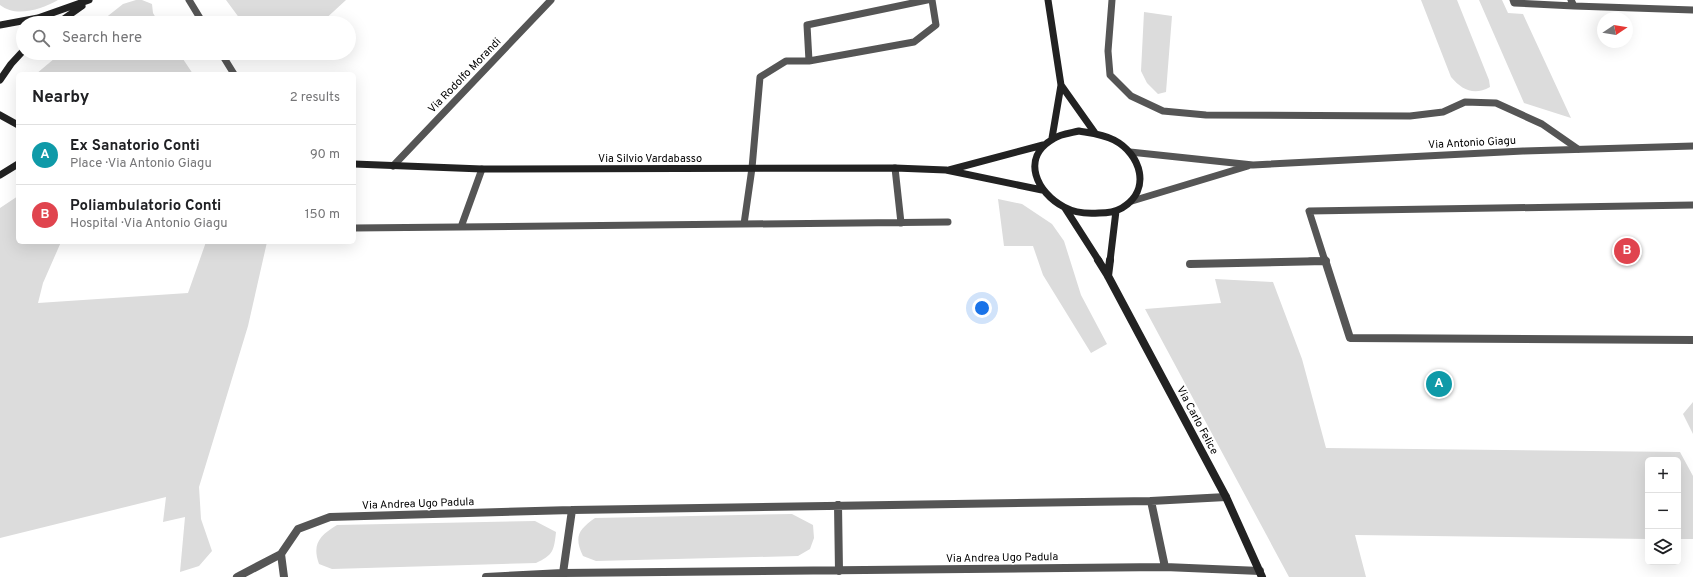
<!DOCTYPE html>
<html lang="en">
<head>
<meta charset="utf-8">
<style>
  :root { --surface:#fff; --page:#f2f2f2; --text:#202124; --muted:#757577; --line:#e0e0e0; --accent:#000 }
  body { margin:0; font-family:Overpass,sans-serif; background:var(--page); color:var(--text) }
  .controls { position:absolute; right:12px; bottom:12px; display:grid; overflow:hidden; border-radius:6px; box-shadow:0 4px 16px #0002 }
  .controls button { width:36px; height:36px; display:grid; place-items:center; padding:0; border:0; border-bottom:1px solid var(--line); background:var(--surface); color:var(--text); font:20px sans-serif }
  .compass { position:absolute; left:1597px; top:12px; width:36px; height:36px; border-radius:50%; background:var(--surface); box-shadow:0 4px 16px #0002; rotate:78deg }
  .you { position:absolute; left:982px; top:308px; width:14px; height:14px; margin:-10px; border:3px solid #fff; border-radius:50%; background:#1a73e8; box-shadow:0 0 0 6px #1a73e833 }
  .badge { display:grid; place-items:center; width:26px; height:26px; border-radius:50%; background:var(--accent); color:#fff; font-size:13px; font-weight:700 }
  .pin { position:absolute; translate:-50% -50%; border:2px solid #fff; box-shadow:0 1px 4px #0006 }
  .list { margin:0; padding:0; list-style:none }
  h2 { display:flex; justify-content:space-between; align-items:center; height:52px; margin:0; padding:0 16px; font-size:17px }
  h2 small { font-size:13px; font-weight:400; color:var(--muted) }
  .list li { display:grid; grid-template-columns:26px 1fr auto; gap:12px; align-items:center; box-sizing:border-box; height:60px; padding:0 16px; border-top:1px solid var(--line) }
  .list b { display:block; font-size:15px; white-space:nowrap }
  .list p { margin:0; font-size:13px; white-space:nowrap; color:var(--muted) }
  .list em { font-size:13px; font-style:normal; color:var(--muted) }
  .icon { flex:none; width:22px; height:22px; fill:none; stroke:currentColor; stroke-width:2; stroke-linecap:round; stroke-linejoin:round }
  .map { position:relative; flex:none; width:1693px; height:577px; overflow:hidden }
  .search { position:absolute; background:var(--surface); box-shadow:0 4px 16px #0002; left:16px; top:16px; width:340px; height:44px; display:flex; align-items:center; gap:10px; box-sizing:border-box; padding:0 14px; border-radius:22px; color:var(--muted); font-size:15px }
  .panel { position:absolute; background:var(--surface); box-shadow:0 4px 16px #0002; left:16px; top:72px; width:340px; height:172px; border-radius:6px }
  .map>svg:first-child { display:block }
</style>
</head>
<body>
<div class="map">
<svg width="1693" height="577" viewBox="0 0 1693 577">
  <rect width="100%" height="100%" fill="#fff"/>
  <!-- green -->
  <path fill="#dcdcdc" d="M 0,0 L 58,0 C 42,9 16,18 0,5 Z
    M 136,0 L 142,0 L 152,4 L 153,13 L 159,23 L 99,23 L 123,4 Z
    M 226,0 L 346,0 L 321,23 L 243,23 Z
    M 1421,0 L 1457,0 L 1489,80 L 1490,87 C 1474,96 1462,90 1451,77 Z
    M 1479,0 L 1502,0 L 1508,13 L 1523,14 L 1571,118 L 1524,103 Z
    M 1144,12 L 1172,16 L 1166,92 L 1158,94 L 1147,83 L 1141,71 Z
    M 61,53 L 179,53 L 193,74 L 36,74 Z
    M 18,196 L 18,242 L 61,242 L 43,283 L 38,303 L 188,293 L 206,242 L 267,242 L 248,326 L 199,487 L 201,519 L 212,551 L 199,566 L 180,572 L 185,517 L 163,522 L 166,497 L 0,538 L 0,208 Z
    M 998,199 L 1022,204 L 1052,224 L 1064,241 L 1081,295 L 1107,344 L 1091,353 L 1043,275 L 1033,246 L 1004,246 Z
    M 1215,279 L 1273,282 L 1302,359 L 1326,448 L 1680,452 L 1693,476 L 1693,539 L 1678,539 L 1678,460 L 1648,460 L 1648,539 L 1355,535 L 1366,577 L 1289,577 L 1145,309 L 1221,303 Z
    M 1693,402 L 1693,434 L 1683,414 Z
    M 792,514 L 813,525 L 814,538 L 810,549 L 798,556 L 596,561 L 583,556 C 574,537 578,530 595,518 Z
    M 535,521 L 556,532 C 554,551 553,555 536,563 L 332,569 L 319,564 C 312,544 319,536 337,525 Z"/>
  <g fill="none" stroke-linecap="round" stroke-linejoin="round">
    <!-- lane-far1 -->
    <path stroke="#555" stroke-width="7" d="M 1112,0 L 1108,51 L 1110,75 L 1131,96 L 1163,111 L 1206,115 L 1410,116 L 1443,112 L 1465,102 L 1496,103 L 1542,124 L 1578,149
      M 1513,0 L 1514,3 L 1574,6 L 1571,0
      M 1574,6 L 1693,10
      M 809,61 L 807,25 L 927,0
      M 895,168 L 901,223
      M 744,224 L 752,168 L 760,77 L 786,61 L 809,61 L 914,42 L 936,25 L 932,0
      M 461,227 L 482,169
      M 354,228 L 948,222
      M 1310,261 L 1326,261
      M 1325,261 L 1309,211 L 1693,205"/>
    <!-- lane -->
    <path stroke="#555" stroke-width="8" d="M 1325,260 L 1350,338 L 1693,340
      M 1190,264 L 1326,261"/>
    <!-- street-far1 -->
    <path stroke="#555" stroke-width="7" d="M 189,0 L 203,23
      M 221,53 L 234,74
      M 1130,152 L 1253,165 L 1523,151 L 1693,146
      M 393,166 L 551,0
      M 1132,201 L 1248,166"/>
    <!-- street -->
    <path stroke="#555" stroke-width="8" d="M 1151,501 L 1165,567
      M 838,505 L 839,571
      M 281,554 L 284,577
      M 563,573 L 572,510
      M 237,577 L 281,554 L 298,529 L 330,517 L 572,510 L 1151,501 L 1226,497
      M 486,577 L 563,573 L 1165,567 L 1260,571"/>
    <!-- secondary-far1 -->
    <path stroke="#222" stroke-width="7" d="M 1048,0 L 1061,85 L 1052,138
      M 58,23 L 82,6
      M 0,25 L 38,18 L 89,0
      M 0,80 L 11,64 L 23,51
      M 1061,85 L 1095,133
      M 0,115 L 18,125
      M 1079,131 C 1091,133 1103,134 1114,140 C 1141,154 1152,190 1122,208 C 1115,212 1107,213 1099,213 C 1087,214 1075,213 1064,207 C 1037,193 1020,158 1053,139 C 1060,134 1071,133 1079,131 Z
      M 354,164 L 482,169 L 895,168 L 946,170 L 1042,190
      M 949,170 L 1043,145
      M 0,175 L 18,164
      M 1065,208 L 1099,261
      M 1110,261 L 1116,211"/>
    <!-- secondary -->
    <path stroke="#222" stroke-width="8" d="M 1098,260 L 1108,276 L 1226,497 L 1262,577
      M 1108,276 L 1110,260"/>
  </g>
  <g text-anchor="middle" stroke-width="3" stroke-linejoin="round" paint-order="stroke">
    <!-- street labels -->
    <g font-size="11" fill="#000" stroke="#fff">
      <text transform="translate(464 75) rotate(-46)" y="4">Via Rodolfo Morandi</text>
      <text transform="translate(1472 142) rotate(-3)" y="4">Via Antonio Giagu</text>
      <text x="650" y="162">Via Silvio Vardabasso</text>
      <text transform="translate(1198 420) rotate(62)" y="4">Via Carlo Felice</text>
      <text transform="translate(418 503) rotate(-2)" y="4">Via Andrea Ugo Padula</text>
      <text transform="translate(1002 557) rotate(-1)" y="4">Via Andrea Ugo Padula</text>
    </g>
  </g>
</svg>
<div class="controls">
<button>+</button>
<button>−</button>
<button><svg class="icon" aria-label="layers" viewBox="0 0 24 24"><path d="M12 4l9 5-9 5-9-5zM3 14l9 5 9-5"/></svg></button>
</div>
<svg class="compass" viewBox="-18 -18 36 36"><path d="M0-13l5 13h-10z" fill="#e53935"/><path d="M0 13l5-13h-10z" fill="#757577"/></svg>
<div class="you"></div>
<div class="pin badge" style="left:1439px;top:384px;background:#0f9aa8">A</div>
<div class="pin badge" style="left:1627px;top:251px;background:#e0444e">B</div>
<div class="search"><svg class="icon" aria-label="search" viewBox="0 0 24 24"><circle cx="10" cy="10" r="6"/><path d="M15 15l6 6"/></svg>Search here</div>
<section class="panel">
<h2>Nearby<small>2 results</small></h2>
<ul class="list">
<li><span class="badge" style="background:#0f9aa8">A</span><div><b>Ex Sanatorio Conti</b><p>Place · Via Antonio Giagu</p></div><em>90 m</em></li>
<li><span class="badge" style="background:#e0444e">B</span><div><b>Poliambulatorio Conti</b><p>Hospital · Via Antonio Giagu</p></div><em>150 m</em></li>
</ul>
</section>
</div>
</body>
</html>
